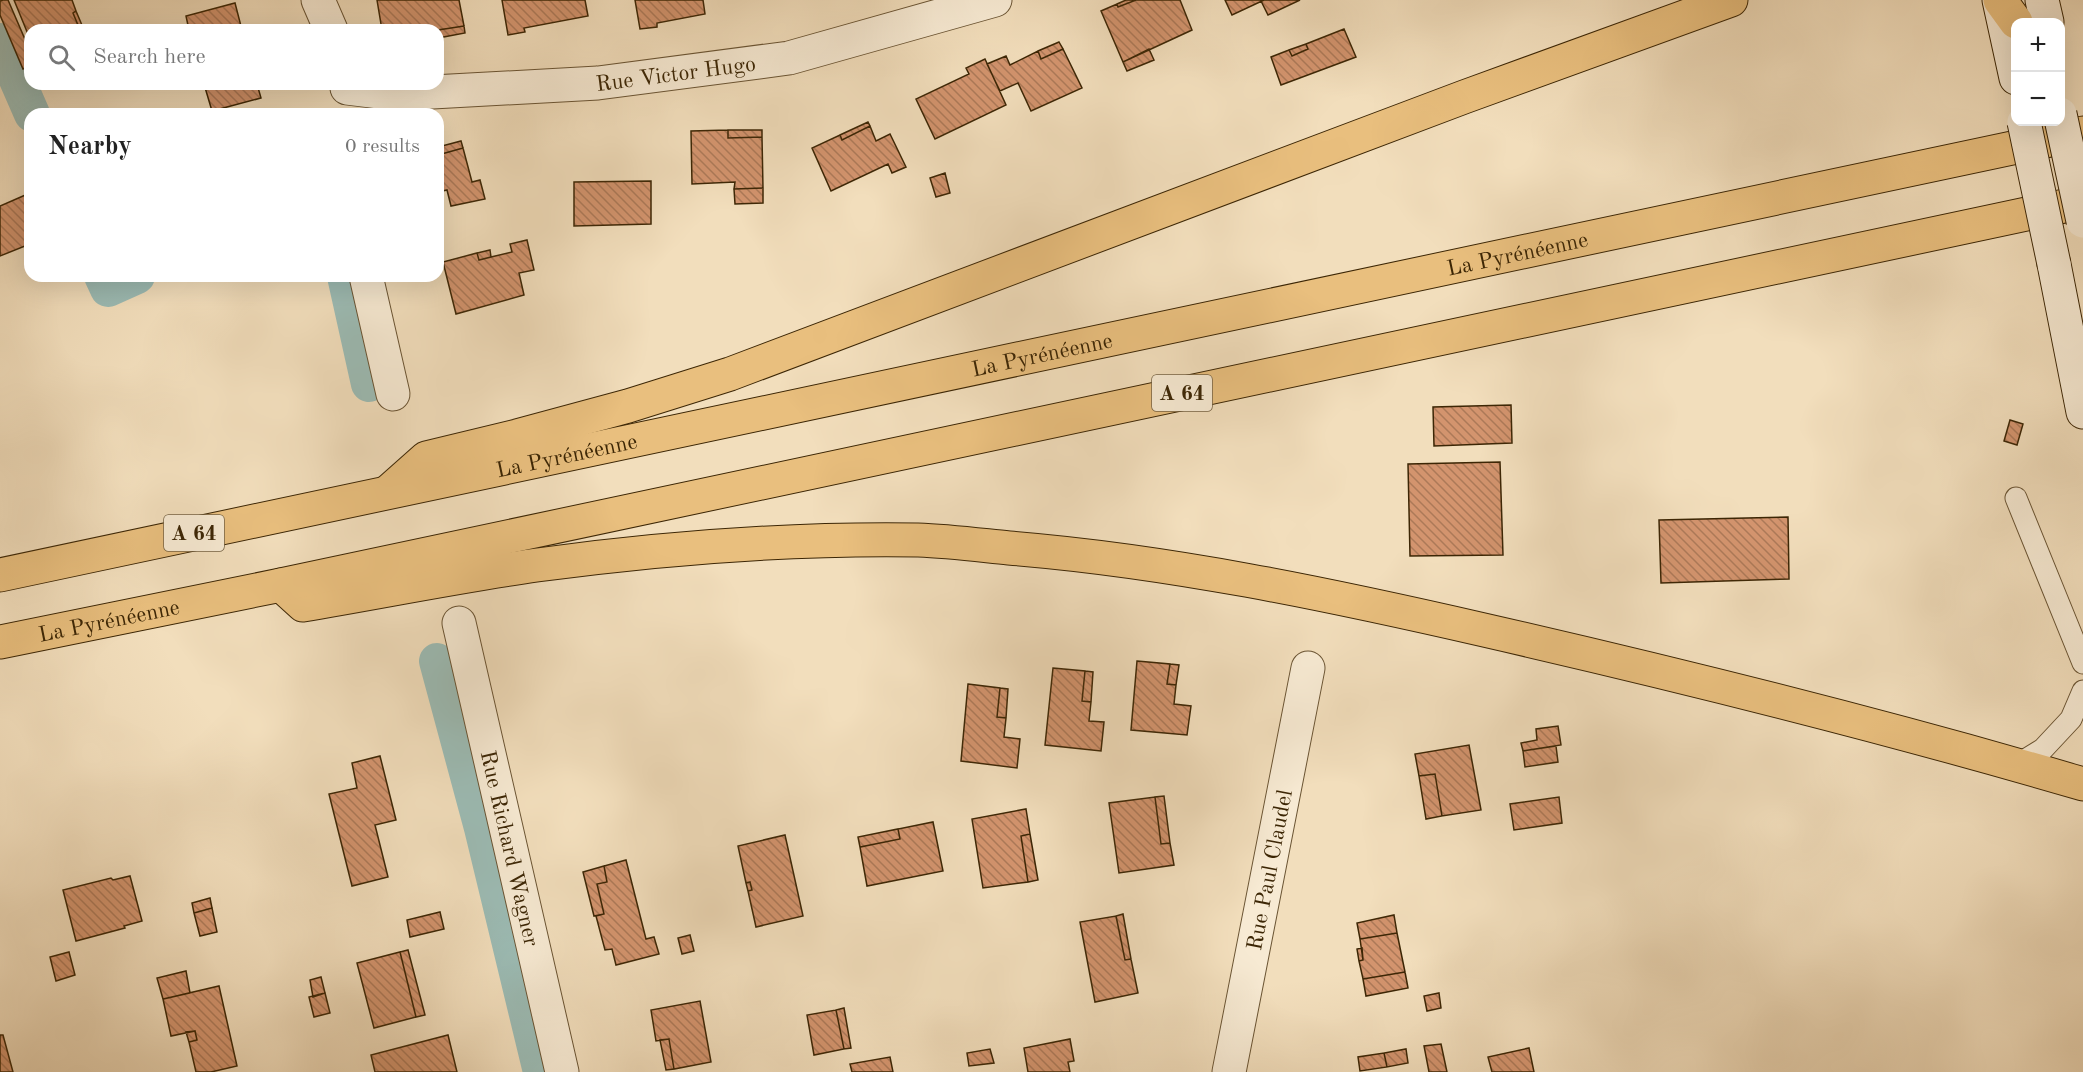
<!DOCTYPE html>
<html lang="en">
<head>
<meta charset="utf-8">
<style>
  :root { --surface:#fff; --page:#f6f6f6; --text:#222; --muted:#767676; --line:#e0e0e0 }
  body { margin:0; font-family:"Old Standard TT",serif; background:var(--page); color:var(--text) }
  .controls { position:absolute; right:18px; top:18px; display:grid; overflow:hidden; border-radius:12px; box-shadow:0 6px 24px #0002 }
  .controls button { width:54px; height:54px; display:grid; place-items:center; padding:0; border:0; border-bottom:2px solid var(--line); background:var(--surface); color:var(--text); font:30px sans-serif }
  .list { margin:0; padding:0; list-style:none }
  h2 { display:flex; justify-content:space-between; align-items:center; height:78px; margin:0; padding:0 24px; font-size:26px }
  h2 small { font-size:20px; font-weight:400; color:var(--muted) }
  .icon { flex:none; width:33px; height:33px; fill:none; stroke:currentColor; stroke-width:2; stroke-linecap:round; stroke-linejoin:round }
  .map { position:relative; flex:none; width:2083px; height:1072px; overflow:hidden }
  .search { position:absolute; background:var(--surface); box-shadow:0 6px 24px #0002; left:24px; top:24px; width:420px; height:66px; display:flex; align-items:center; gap:15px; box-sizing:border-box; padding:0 21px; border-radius:18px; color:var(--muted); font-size:22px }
  .panel { position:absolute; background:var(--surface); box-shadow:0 6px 24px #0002; left:24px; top:108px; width:420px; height:174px; border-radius:18px }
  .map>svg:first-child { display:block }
</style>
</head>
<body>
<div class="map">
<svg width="2083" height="1072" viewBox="0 0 2083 1072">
  <defs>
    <pattern id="building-back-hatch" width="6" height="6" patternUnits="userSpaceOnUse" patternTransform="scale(1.5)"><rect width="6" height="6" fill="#d3946e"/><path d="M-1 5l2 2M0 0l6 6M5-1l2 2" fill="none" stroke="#ac7958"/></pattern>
  </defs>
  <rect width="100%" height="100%" fill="#f2debc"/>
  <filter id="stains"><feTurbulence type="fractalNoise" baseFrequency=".00333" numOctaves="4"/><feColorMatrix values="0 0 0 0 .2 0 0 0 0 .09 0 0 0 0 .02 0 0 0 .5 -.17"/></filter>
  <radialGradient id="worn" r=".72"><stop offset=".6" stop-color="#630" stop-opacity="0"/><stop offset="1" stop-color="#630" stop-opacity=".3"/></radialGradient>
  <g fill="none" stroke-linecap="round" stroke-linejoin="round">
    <!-- canal -->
    <path stroke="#9cbcb5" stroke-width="36" d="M 0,41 L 32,114
      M 102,276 L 108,289 L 137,276
      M 345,276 L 369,384
      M 437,661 L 482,828 L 541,1072"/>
  </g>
  <!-- building -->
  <path fill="url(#building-back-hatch)" stroke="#3c2605" stroke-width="1.5" d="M 3,0 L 8,0 L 30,51 L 30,66 L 23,69 L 0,15 L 0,1 Z
    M 14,0 L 72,0 L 76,11 L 73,13 L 80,30 L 30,30 L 30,39 Z
    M 377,0 L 459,0 L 464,26 L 438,30 L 382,30 Z
    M 502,0 L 585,0 L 588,16 L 524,28 L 525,32 L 508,35 Z
    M 635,0 L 703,0 L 705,14 L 657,23 L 657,27 L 640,29 Z
    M 1126,0 L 1136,0 L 1118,7 L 1117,4 Z
    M 1136,0 L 1180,0 L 1192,30 L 1123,62 L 1101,11 L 1117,4 L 1118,7 Z
    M 1225,0 L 1264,0 L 1232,15 Z
    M 1264,0 L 1300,0 L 1268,15 L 1261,1 Z
    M 235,3 L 242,30 L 189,30 L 186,16 Z
    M 76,11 L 84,30 L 80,30 L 73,13 Z
    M 464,26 L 465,33 L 438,38 L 438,30 Z
    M 1344,29 L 1356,57 L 1281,85 L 1271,57 L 1289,50 L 1292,56 L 1308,49 L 1306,44 Z
    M 1059,42 L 1063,49 L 1041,59 L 1038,51 Z
    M 1306,44 L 1308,49 L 1292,56 L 1289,50 Z
    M 1063,49 L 1082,88 L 1031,111 L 1018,83 L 1000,91 L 987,64 L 1006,56 L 1010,65 L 1038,51 L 1041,59 Z
    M 1149,49 L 1154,60 L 1127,71 L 1123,62 Z
    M 985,59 L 1006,105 L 935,139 L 916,99 L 969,74 L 966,68 Z
    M 204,84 L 257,84 L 261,98 L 212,111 Z
    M 868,122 L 870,126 L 842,140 L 840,135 Z
    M 870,126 L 876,141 L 890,134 L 906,167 L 892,173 L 888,164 L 831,191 L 812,148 L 840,135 L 842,140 Z
    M 728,130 L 762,130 L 762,137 L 728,138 Z
    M 728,130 L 728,138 L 762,137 L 763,188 L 734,189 L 735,182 L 692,184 L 691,131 Z
    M 461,141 L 463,148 L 438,155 L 438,147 Z
    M 463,148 L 472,182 L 480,180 L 485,199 L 451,206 L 447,190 L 438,192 L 438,155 Z
    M 945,173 L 950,193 L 936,197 L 930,178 Z
    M 651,181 L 651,224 L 574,226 L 574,182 Z
    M 763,188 L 763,203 L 735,204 L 734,189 Z
    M 30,193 L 30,244 L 0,256 L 0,206 Z
    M 527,240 L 534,270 L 519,273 L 524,295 L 456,314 L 443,262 L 477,253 L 479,260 L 491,257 L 512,252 L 510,244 Z
    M 490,250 L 491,257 L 479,260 L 477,253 Z
    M 1511,405 L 1512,443 L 1434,446 L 1433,407 Z
    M 2010,420 L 2023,424 L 2017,445 L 2004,441 Z
    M 1500,462 L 1503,555 L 1410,556 L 1408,464 Z
    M 1788,517 L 1789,579 L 1661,583 L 1659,520 Z
    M 1137,661 L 1170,664 L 1167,684 L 1176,685 L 1174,704 L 1191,706 L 1187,735 L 1131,730 Z
    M 1170,664 L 1179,665 L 1176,685 L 1167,684 Z
    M 1053,668 L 1085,671 L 1082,701 L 1091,702 L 1089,721 L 1104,722 L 1101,751 L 1045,745 Z
    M 1085,671 L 1093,672 L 1091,702 L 1082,701 Z
    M 968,684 L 1000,688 L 997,717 L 1006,718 L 1004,737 L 1020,739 L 1017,768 L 961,761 Z
    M 1000,688 L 1008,689 L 1006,718 L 997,717 Z
    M 1558,726 L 1561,745 L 1523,751 L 1521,743 L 1537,740 L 1536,729 Z
    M 1469,745 L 1481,810 L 1442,816 L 1435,774 L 1419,776 L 1415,754 Z
    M 1556,746 L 1558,762 L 1525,767 L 1523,751 Z
    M 380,756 L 396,820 L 375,825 L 388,877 L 352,886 L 329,794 L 357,788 L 352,763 Z
    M 1435,774 L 1442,816 L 1426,819 L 1419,776 Z
    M 1164,796 L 1170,843 L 1161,844 L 1155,797 Z
    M 1155,797 L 1161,844 L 1170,843 L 1174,865 L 1119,873 L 1109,803 Z
    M 1559,797 L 1562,823 L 1514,830 L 1510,804 Z
    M 1026,809 L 1030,834 L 1021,836 L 1028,882 L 983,888 L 972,819 Z
    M 933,822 L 943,871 L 867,886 L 860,847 L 900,839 L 898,829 Z
    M 898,829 L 900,839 L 860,847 L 858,837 Z
    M 1030,834 L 1038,880 L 1028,882 L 1021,836 Z
    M 785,835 L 803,916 L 756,927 L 748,891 L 752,890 L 750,882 L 746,883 L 738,846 Z
    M 626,860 L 646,939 L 654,937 L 659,954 L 616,965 L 612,949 L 605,950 L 596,916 L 604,914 L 597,884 L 607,882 L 604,866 Z
    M 604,866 L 607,882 L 597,884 L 604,914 L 594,916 L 583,872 Z
    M 130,876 L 142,921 L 124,926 L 125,928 L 76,941 L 63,890 L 111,878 L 113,880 Z
    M 750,882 L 752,890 L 748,891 L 746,883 Z
    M 210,898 L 212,908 L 194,913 L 192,903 Z
    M 212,908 L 217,932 L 200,936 L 194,913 Z
    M 440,912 L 444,929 L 410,937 L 407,920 Z
    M 1123,914 L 1131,959 L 1125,960 L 1116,916 Z
    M 1394,915 L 1397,933 L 1360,939 L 1357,923 Z
    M 1116,916 L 1125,960 L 1131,959 L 1138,993 L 1095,1002 L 1080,922 Z
    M 1397,933 L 1405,972 L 1363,979 L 1359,961 L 1363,960 L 1360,939 Z
    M 690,935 L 694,951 L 682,954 L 678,938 Z
    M 1362,948 L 1363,960 L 1359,961 L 1357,949 Z
    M 408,950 L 425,1015 L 416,1017 L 400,952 Z
    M 69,952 L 75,975 L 56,981 L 50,957 Z
    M 400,952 L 416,1017 L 374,1028 L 357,963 Z
    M 186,971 L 190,993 L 163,999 L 157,978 Z
    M 1405,972 L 1408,988 L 1366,996 L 1363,979 Z
    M 321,977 L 325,993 L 313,997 L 310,980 Z
    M 219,986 L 237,1066 L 211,1072 L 196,1072 L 189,1042 L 197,1040 L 195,1031 L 171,1036 L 163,999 Z
    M 325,993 L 330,1013 L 314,1017 L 309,997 Z
    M 1439,993 L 1441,1008 L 1427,1011 L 1424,996 Z
    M 700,1001 L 711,1062 L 674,1069 L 669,1039 L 656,1041 L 651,1010 Z
    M 844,1008 L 851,1048 L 844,1049 L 836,1010 Z
    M 836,1010 L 844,1049 L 814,1055 L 807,1015 Z
    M 195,1031 L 197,1040 L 189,1042 L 186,1032 Z
    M 0,1035 L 3,1035 L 13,1072 L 0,1072 Z
    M 448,1035 L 457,1072 L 375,1072 L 371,1055 Z
    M 669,1039 L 674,1069 L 666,1070 L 660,1040 Z
    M 1070,1039 L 1074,1061 L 1068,1062 L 1070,1072 L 1028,1072 L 1024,1048 Z
    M 1441,1044 L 1447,1072 L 1429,1072 L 1424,1046 Z
    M 1529,1048 L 1534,1072 L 1492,1072 L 1488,1057 Z
    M 990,1049 L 994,1063 L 969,1066 L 967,1053 Z
    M 1406,1049 L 1408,1063 L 1387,1067 L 1384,1053 Z
    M 1384,1053 L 1387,1067 L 1360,1071 L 1358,1057 Z
    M 890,1057 L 893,1072 L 852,1072 L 850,1064 Z"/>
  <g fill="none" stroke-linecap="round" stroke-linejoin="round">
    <defs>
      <path id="service" d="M 2016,498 L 2083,663
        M 2017,765 L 2043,749 L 2071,719 L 2083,691"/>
      <g id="minor">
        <path d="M 318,0 L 331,30"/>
        <path id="s1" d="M 347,88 L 396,94 L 598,83 L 789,58 L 995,0"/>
        <path d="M 366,276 L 393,394"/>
        <path id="s2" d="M 459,623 L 562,1072"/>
        <path id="s3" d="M 1229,1072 L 1308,668"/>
      </g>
      <path id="secondary" d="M 1999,0 L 2016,78
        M 2042,0 L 2047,22
        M 2054,264 L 2083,412"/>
      <g id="motorway">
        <path d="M 2000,0 L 2016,22"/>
        <path d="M 390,490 L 426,458 L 517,436 L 628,406 L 730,374 L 1464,97 L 1731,0"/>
        <path id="s4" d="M 0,575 L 2083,133"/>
        <path d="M 281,585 L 303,605 C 381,592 459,576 537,565 C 663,548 791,538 918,540 C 948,541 979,545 1009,548 C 1169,561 1327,594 1484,630 C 1685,676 1885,726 2083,784"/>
        <path id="s5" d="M 0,642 L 281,585 L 2083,202"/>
      </g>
    </defs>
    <!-- service casing -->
    <use href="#service" stroke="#6a5433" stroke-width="23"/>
    <!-- minor casing -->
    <use href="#minor" stroke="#6a5433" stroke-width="35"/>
    <!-- secondary casing -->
    <use href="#secondary" stroke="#3c2605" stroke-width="35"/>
    <!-- motorway casing -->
    <use href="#motorway" stroke="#3c2605" stroke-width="35"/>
    <!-- service -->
    <use href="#service" stroke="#f7ead3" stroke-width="21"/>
    <!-- minor -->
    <use href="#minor" stroke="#f7ead3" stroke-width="33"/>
    <!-- secondary -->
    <use href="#secondary" stroke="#f7ead3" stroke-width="33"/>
    <!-- motorway -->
    <use href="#motorway" stroke="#e9bf7e" stroke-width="33"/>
    <defs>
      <path id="secondary-bridge" d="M 2060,114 L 2083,221
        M 2024,122 L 2054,264"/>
    </defs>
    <!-- secondary-bridge casing -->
    <use href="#secondary-bridge" stroke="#3c2605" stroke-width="35" stroke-linecap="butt"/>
    <!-- secondary-bridge -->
    <use href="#secondary-bridge" stroke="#f7ead3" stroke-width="33"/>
  </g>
  <g text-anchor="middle" stroke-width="4.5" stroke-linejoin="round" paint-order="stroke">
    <!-- shield labels -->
    <g fill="#f7ead3" stroke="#746143" stroke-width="1.5">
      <rect x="1152" y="375" width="60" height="36" rx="4.5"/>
      <rect x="164" y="515" width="60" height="36" rx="4.5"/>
    </g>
    <g font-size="21" font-weight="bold" fill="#3c2605">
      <text x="1182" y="400">A 64</text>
      <text x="194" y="540">A 64</text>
    </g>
    <!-- street labels -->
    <g font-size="22" fill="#3c2605" stroke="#f7ead3">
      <text dy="8" stroke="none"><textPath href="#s1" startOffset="330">Rue Victor Hugo</textPath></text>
      <text dy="8" stroke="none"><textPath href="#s4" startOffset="1551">La Pyrénéenne</textPath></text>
      <text dy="8" stroke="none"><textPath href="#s4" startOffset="1065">La Pyrénéenne</textPath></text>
      <text dy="8" stroke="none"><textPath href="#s4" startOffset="579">La Pyrénéenne</textPath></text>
      <text dy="8" stroke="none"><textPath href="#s5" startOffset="111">La Pyrénéenne</textPath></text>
      <text dy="8" stroke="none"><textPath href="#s2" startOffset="231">Rue Richard Wagner</textPath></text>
      <text dy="8" stroke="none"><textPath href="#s3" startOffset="206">Rue Paul Claudel</textPath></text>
    </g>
  </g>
  <rect width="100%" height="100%" filter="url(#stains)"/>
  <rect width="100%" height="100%" fill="url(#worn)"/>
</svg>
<div class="controls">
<button>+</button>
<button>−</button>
</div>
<div class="search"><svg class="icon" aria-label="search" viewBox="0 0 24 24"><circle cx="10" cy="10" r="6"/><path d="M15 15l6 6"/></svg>Search here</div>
<section class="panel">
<h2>Nearby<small>0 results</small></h2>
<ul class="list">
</ul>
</section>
</div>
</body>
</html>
